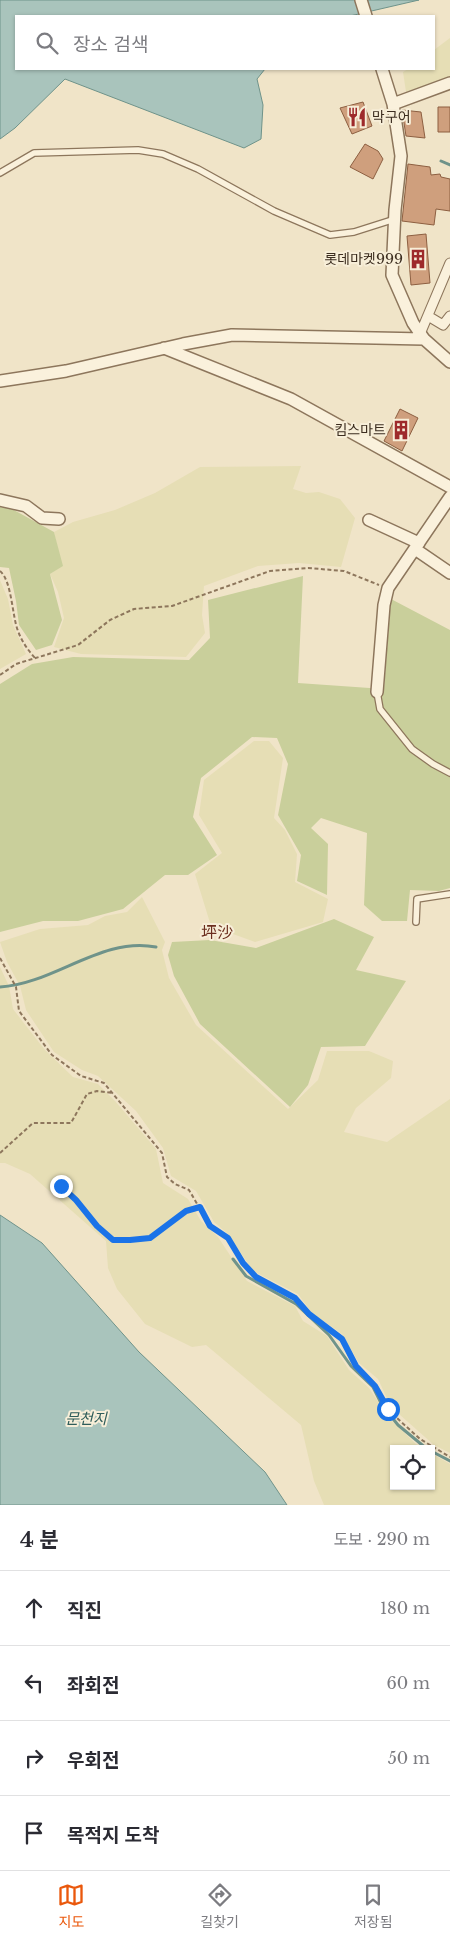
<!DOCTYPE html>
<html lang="ko">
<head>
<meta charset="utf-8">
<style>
  :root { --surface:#fff; --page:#f2f2f3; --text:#2b2b33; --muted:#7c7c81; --line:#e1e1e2; --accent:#ea580c }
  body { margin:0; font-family:"Libre Baskerville","Noto Sans KR",serif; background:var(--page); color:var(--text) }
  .controls { position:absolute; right:15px; bottom:15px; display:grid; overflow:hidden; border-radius:0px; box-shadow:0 1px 4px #0004 }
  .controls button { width:45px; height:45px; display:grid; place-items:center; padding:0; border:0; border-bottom:1px solid var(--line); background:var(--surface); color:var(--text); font:25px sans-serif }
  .stop { position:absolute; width:15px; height:15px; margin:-11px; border:4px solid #1a73e8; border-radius:50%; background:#fff }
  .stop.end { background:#1a73e8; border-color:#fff; box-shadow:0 1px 5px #0008 }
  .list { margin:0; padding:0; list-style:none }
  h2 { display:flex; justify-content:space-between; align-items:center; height:65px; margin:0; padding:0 20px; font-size:21px }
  h2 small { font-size:16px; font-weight:400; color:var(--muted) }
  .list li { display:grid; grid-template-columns:32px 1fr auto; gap:15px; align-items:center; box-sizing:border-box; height:75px; padding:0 20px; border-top:1px solid var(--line) }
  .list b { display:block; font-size:19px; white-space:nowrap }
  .list em { font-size:16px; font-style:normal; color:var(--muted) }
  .icon { flex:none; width:28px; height:28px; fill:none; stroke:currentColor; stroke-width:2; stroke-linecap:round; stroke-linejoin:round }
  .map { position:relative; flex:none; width:450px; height:1505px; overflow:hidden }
  .search { position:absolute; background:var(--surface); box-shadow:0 1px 4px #0004; left:15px; right:15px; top:15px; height:55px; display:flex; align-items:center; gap:12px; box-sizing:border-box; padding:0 18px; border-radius:0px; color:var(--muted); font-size:19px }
  .sheet { height:365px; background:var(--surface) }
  nav { display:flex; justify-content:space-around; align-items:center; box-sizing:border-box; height:70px; border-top:1px solid var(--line); background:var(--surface); font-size:14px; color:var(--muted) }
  nav a { display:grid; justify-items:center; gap:2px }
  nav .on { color:var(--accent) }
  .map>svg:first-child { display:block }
</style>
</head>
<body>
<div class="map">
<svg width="450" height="1505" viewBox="0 0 450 1505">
  <rect width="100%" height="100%" fill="#f0e4c8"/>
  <!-- farmland -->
  <path fill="#e6deb5" d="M 450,38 L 450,79 L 406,92 L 403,72 L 408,69 L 434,69 L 434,50 Z
    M 301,466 L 293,489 L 306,493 L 319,492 L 340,499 L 355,518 L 341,567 L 299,563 L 258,566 L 204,586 L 202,615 L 205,633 L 186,657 L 81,654 L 54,647 L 64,618 L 58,592 L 50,574 L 62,566 L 54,532 L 73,522 L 115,510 L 155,493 L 200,467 Z
    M 0,580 L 8,599 L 13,625 L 26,654 L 0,669 Z
    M 254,741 L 269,741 L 283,758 L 274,818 L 285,830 L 297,854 L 295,882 L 328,899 L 323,922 L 255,942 L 211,926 L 195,874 L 222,853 L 199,815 L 204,780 Z
    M 142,897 L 165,942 L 162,950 L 169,978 L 196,1025 L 288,1109 L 318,1080 L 327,1051 L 369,1051 L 393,1061 L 391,1078 L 356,1108 L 344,1132 L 387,1142 L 450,1099 L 450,1453 L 434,1445 L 391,1407 L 378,1379 L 359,1363 L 342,1334 L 312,1313 L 298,1294 L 253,1271 L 228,1234 L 214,1222 L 196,1191 L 171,1176 L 163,1148 L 136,1111 L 98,1076 L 82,1070 L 54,1052 L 26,1010 L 20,986 L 7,962 L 0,942 L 40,929 L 88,925 L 105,916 L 127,912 Z
    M 0,967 L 9,986 L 13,1009 L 23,1022 L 45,1050 L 73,1077 L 98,1084 L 115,1101 L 156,1149 L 163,1183 L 188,1199 L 201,1221 L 218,1237 L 247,1281 L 295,1306 L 303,1321 L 327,1336 L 349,1370 L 369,1388 L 388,1417 L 416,1444 L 424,1449 L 394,1449 L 394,1486 L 431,1486 L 431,1453 L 450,1464 L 450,1505 L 324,1505 L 314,1481 L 301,1425 L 206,1345 L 192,1347 L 145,1324 L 117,1289 L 108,1268 L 106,1241 L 30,1174 L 5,1163 L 0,1163 Z"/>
  <!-- green -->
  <path fill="#c9cf9b" d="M 0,507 L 12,509 L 54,532 L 63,566 L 50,574 L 62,620 L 52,645 L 36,650 L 19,625 L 16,601 L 9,568 L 0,567 Z
    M 303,576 L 298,683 L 384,689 L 391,599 L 450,630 L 450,888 L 439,891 L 410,890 L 407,921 L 382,921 L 364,905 L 367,833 L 321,818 L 311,828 L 328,844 L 327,895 L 297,881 L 301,855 L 278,815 L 288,764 L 277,738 L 252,737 L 201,778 L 193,817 L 217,855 L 188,875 L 165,875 L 123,909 L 78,921 L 43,921 L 0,932 L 0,684 L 32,664 L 73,657 L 189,660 L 210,638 L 208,600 Z
    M 334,919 L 374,937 L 356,970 L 406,981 L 365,1046 L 321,1047 L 308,1085 L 290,1107 L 200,1024 L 174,976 L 168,955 L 172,942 L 210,940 L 256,948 Z"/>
  <!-- water -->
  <path fill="#a9c4bc" stroke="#6f938a" d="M 0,0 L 419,0 L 350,16 L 16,16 L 16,69 L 265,69 L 257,79 L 263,105 L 261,139 L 244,148 L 65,79 L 15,128 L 0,139 Z
    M 0,1215 L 42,1243 L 139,1352 L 265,1472 L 287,1505 L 0,1505 Z"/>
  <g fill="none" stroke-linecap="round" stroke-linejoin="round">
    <!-- stream -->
    <path stroke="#6f938a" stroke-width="3" d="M 441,161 L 450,165
      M 0,987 C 54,984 102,936 156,947
      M 233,1259 L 246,1276 L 296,1304 L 329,1335 L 351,1366 L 373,1387 L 382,1405 L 398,1425 L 427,1449
      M 431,1451 L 450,1461"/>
  </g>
  <!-- building -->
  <path fill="#cf9f7d" stroke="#8d5f41" d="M 363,102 L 372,126 L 352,134 L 340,108 Z
    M 438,107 L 450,107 L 450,132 L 438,132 Z
    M 402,110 L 421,112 L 425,138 L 406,136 Z
    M 365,144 L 378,151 L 383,159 L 373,179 L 350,167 Z
    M 408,164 L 430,167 L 431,175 L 440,174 L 441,177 L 450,179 L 450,211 L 436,209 L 434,225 L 402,221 Z
    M 426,234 L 430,283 L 411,285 L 407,236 Z
    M 400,409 L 418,418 L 402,451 L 384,441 Z"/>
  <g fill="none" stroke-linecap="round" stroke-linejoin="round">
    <defs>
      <path id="service" d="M 0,173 L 34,153 L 138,150 L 163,154 L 198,169 L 274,211 L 330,235 L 354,232 L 395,219
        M 377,692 L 380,709 L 412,749 L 433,764 L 450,773
        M 416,922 L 417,899 L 450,894"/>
      <path id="pedestrian" d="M 428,316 L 443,325 L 450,316
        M 420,334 L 450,263"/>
      <path id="minor" d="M 361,0 L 366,16
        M 382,69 L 393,104 L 401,156 L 395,210 L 392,275 L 413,323 L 424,339 L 450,362
        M 393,104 L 450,83
        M 164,348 L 291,399 L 450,487
        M 0,381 L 66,371 L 183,344 L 232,335 L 424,339
        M 0,500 L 26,506 L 42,518 L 59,519
        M 369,520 L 419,543
        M 415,549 L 450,573
        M 377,692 L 384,605 L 388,588 L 450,497"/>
    </defs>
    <!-- service casing -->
    <use href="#service" stroke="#8d765c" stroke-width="8"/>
    <!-- pedestrian casing -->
    <use href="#pedestrian" stroke="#8d765c" stroke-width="11"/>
    <!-- minor casing -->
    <use href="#minor" stroke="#8d765c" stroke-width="14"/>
    <!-- path -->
    <path stroke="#8d765c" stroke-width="2" stroke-dasharray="4 2.5" stroke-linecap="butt" d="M 0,571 C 12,581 12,616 18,631 C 22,642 28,650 35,658
      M 0,675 L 16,664 L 78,645 L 110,620 L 134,609 L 172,606 L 270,571 L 308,568 L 344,571 L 379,585
      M 0,958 L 16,987 L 19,1011 L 52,1055 L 81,1076 L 104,1083 L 162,1153 L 167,1177 L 175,1184 L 189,1190 L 210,1226 L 228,1238 L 243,1263 L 255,1277 L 295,1297 L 309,1315 L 342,1339 L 356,1366 L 375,1386 L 387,1409 L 420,1439 L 450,1457
      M 0,1153 L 33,1123 L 71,1123 L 87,1094 L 97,1091 L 113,1093
      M 61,1186 L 76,1201 L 97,1226 L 113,1239 L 130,1240 L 151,1238 L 186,1211 L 200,1207"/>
    <!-- service -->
    <use href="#service" stroke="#faf1dc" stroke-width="5.5"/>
    <!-- pedestrian -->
    <use href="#pedestrian" stroke="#faf1dc" stroke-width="9"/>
    <!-- minor -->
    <use href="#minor" stroke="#faf1dc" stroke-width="11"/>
  </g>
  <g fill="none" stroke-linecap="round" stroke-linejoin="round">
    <!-- route -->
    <path stroke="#1a73e8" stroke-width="6" d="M 61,1186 L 76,1200 L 97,1226 L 113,1240 L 130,1240 L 150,1238 L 186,1211 L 200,1207 L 210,1226 L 228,1238 L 243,1263 L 256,1277 L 295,1298 L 309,1314 L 342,1339 L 356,1366 L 375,1386 L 388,1409"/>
  </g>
  <!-- icons -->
  <defs>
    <symbol id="restaurant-bare" viewBox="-9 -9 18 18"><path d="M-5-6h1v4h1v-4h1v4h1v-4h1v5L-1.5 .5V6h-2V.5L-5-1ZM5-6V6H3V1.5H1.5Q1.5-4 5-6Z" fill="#9e2a2b" stroke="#f7eed8" stroke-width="2.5" paint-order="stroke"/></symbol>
    <symbol id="building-bare" viewBox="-9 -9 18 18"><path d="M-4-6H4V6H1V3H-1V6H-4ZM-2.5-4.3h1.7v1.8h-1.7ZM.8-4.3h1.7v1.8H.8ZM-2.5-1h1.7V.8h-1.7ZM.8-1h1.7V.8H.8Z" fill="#9e2a2b" stroke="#f7eed8" stroke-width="2.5" paint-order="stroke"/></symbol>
  </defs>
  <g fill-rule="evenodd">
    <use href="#restaurant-bare" x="343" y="103" width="28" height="28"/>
    <use href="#building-bare" x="404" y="245" width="28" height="28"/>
    <use href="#building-bare" x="387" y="416" width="28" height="28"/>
  </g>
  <g text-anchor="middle" stroke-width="4" stroke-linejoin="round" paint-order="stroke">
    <!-- poi labels -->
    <g font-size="14" fill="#3d2e20" stroke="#f7eed8" text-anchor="end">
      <text x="372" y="122" text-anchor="start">막구어</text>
      <text x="403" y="264">롯데마켓999</text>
      <text x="386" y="435">킴스마트</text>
    </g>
    <!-- water labels -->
    <g font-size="15" font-style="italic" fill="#2f5d5a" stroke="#f7eed8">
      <text x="86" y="1424">문천지</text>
    </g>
    <!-- quarter labels -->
    <g font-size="16" fill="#6b2e1e" stroke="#f7eed8">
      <text x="217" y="938">坪沙</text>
    </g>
  </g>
</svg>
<div class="controls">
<button><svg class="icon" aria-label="locate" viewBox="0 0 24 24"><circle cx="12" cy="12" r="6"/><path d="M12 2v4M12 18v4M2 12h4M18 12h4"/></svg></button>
</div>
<div class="stop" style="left:388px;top:1409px"></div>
<div class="stop end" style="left:61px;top:1186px"></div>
<div class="search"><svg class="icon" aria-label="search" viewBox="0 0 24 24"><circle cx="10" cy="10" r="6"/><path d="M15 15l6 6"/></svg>장소 검색</div>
</div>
<section class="sheet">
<h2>4 분<small>도보 · 290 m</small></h2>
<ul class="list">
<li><svg class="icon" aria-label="ahead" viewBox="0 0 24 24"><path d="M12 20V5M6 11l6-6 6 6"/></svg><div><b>직진</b></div><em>180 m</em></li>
<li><svg class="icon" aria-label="left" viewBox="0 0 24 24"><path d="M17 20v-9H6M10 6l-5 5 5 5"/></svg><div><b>좌회전</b></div><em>60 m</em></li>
<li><svg class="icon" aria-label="right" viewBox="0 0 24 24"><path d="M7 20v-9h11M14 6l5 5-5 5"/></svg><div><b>우회전</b></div><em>50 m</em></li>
<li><svg class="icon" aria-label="arrive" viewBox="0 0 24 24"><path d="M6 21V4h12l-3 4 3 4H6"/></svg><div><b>목적지 도착</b></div></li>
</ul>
</section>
<nav>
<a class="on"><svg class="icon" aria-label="map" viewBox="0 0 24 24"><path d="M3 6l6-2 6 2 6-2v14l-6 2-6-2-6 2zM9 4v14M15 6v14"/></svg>지도</a>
<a><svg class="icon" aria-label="directions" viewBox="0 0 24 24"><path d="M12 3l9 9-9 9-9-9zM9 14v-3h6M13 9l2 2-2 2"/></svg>길찾기</a>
<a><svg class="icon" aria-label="saved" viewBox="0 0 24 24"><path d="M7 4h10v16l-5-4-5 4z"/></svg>저장됨</a>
</nav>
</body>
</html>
